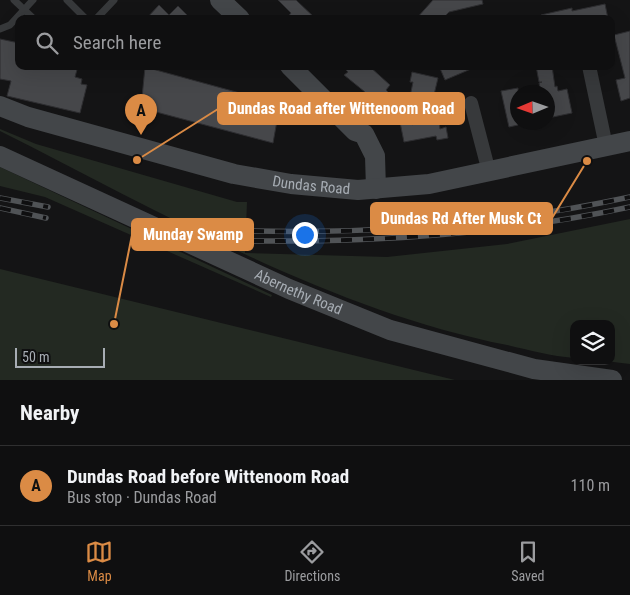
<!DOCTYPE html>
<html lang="en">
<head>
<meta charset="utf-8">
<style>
  :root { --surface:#0f0f10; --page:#181819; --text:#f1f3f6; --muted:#9b9c9f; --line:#2f2f30; --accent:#db8b45 }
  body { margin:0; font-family:"Roboto Condensed",sans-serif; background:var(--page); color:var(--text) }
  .controls { position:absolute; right:15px; bottom:15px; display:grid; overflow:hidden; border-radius:10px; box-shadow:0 5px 20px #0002 }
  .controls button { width:45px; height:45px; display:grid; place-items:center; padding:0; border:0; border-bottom:1px solid var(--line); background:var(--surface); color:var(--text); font:25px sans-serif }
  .compass { position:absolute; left:510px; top:85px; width:45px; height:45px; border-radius:50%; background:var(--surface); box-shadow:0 5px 20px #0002; rotate:268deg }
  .scale { position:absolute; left:15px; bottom:12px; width:90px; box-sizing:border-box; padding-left:5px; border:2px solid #a7adb4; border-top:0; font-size:14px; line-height:18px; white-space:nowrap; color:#a7adb4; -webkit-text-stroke:4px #0f0f10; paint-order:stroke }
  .you { position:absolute; left:304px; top:234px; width:18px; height:18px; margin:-12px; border:4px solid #fff; border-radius:50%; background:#1a73e8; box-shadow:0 0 0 8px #1a73e833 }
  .badge { display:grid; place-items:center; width:32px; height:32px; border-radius:50%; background:var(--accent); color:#111; font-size:16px; font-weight:700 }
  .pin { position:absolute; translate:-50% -41px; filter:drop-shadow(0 1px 2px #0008) }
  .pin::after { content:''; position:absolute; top:26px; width:18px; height:15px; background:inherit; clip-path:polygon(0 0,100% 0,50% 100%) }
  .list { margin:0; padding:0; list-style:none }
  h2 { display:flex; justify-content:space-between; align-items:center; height:65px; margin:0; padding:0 20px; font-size:21px }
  h2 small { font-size:16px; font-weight:400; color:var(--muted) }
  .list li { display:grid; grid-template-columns:32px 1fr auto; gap:15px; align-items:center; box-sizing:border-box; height:80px; padding:0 20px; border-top:1px solid var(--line) }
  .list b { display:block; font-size:19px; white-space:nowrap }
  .list p { margin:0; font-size:16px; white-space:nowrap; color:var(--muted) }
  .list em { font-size:16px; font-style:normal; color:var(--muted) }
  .icon { flex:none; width:28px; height:28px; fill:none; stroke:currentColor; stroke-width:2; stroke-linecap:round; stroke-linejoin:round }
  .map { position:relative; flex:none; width:630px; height:380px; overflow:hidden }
  .search { position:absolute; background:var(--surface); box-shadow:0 5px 20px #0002; left:15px; right:15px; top:15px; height:55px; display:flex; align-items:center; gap:12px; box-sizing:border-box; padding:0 18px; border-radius:10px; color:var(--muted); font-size:19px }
  .sheet { height:145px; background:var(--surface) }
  nav { display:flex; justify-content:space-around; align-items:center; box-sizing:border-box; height:70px; border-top:1px solid var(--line); background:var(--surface); font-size:14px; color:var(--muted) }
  nav a { display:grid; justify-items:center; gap:2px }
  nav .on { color:var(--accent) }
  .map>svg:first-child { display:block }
</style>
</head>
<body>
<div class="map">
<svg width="630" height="380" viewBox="0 0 630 380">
  <rect width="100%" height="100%" fill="#141415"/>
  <!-- green -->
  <path fill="#232922" d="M 0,129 L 36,144 L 237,202 L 247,202 L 245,253 L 387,257 L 507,244 L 630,219 L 630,364 L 605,361 L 611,361 L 611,324 L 574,324 L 574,358 C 551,356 529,350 507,345 C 327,309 163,213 0,131 Z
    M 0,167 L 272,295 L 271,297 L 45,197 L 0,186 Z
    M 0,269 L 455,380 L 0,380 Z"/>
  <!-- building -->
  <path fill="#46474a" stroke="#2e2e31" d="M 278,0 L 296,0 L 316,19 L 286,19 L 291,13 Z
    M 433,0 L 482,0 L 483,4 L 449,12 L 442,19 L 416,19 Z
    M 605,4 L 608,19 L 541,19 L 541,15 L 572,8 L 572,11 Z
    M 159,5 L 169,15 L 178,6 L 191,19 L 146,19 Z
    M 630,31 L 630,98 L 621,101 L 616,80 L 625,78 L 614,35 Z
    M 0,39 L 19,43 L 19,66 L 78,66 L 75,77 L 82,79 L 81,84 L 87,85 L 80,113 L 7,96 L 11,81 L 0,79 Z
    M 342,66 L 369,66 L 390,85 L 386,90 L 395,99 L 370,93 L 392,110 L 382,120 L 365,103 L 361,97 L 365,92 L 344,75 L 348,72 Z
    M 439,66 L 478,66 L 445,80 Z
    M 536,66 L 552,66 L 555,87 L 557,86 L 558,91 L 567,89 L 572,113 L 548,118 L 548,92 L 541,92 L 539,83 L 542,82 L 539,82 Z
    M 145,67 L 280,104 L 273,143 L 141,108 Z
    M 412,72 L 438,78 L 431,107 L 409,102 L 413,82 L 410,82 Z
    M 518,88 L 518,125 L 509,127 L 501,91 Z
    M 433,114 L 435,123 L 439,122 L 440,129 L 446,127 L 448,138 L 437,140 L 436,136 L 404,142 L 400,122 L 406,120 L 413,125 L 420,117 Z"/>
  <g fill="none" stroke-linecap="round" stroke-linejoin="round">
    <!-- lane -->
    <path stroke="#37393b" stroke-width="7" d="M 14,0 L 34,19
      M 67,0 L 86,19
      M 96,19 L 114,0
      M 0,29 L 10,25 L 33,0"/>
    <!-- street -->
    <path stroke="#37393b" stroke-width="14" d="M 589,66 L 606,146
      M 471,103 L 489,172"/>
    <!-- secondary -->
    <g stroke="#434649" stroke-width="20">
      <path d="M 220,0 L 240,19"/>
      <path d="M 290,66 L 355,131 L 364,134 L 375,156 L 376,189"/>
      <path id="s1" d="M 0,106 L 28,117 L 234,174 L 291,184 L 358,190 L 429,184 L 630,141"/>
      <path id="s2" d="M 0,156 L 289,289 L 390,330 L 534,369 L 612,380"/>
    </g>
    <defs>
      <path id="rail" d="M 0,198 L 48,207
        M 0,208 L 46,218
        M 253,231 C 381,234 505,224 630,197
        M 253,241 C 381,242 505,234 630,207"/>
    </defs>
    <!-- rail casing -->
    <use href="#rail" stroke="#505356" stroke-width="5.5"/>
    <!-- rail -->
    <use href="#rail" stroke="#0f0f10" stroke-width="4" stroke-dasharray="11" stroke-linecap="butt"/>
  </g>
  <g text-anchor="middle" stroke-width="4" stroke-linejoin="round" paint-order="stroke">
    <!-- street labels -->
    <g font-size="15" fill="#a7adb4" stroke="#0f0f10">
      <text dy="5" stroke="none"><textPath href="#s1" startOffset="322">Dundas Road</textPath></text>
      <text dy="5" stroke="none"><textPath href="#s2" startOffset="328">Abernethy Road</textPath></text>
    </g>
  </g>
  <!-- callouts -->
  <path fill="none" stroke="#db8b45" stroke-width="2" d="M137 160L218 109M587 161L552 218M114 324L132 235"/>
  <g fill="#db8b45" stroke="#0f0f10" stroke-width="2">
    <circle cx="137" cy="160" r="5"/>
    <circle cx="587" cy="161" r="5"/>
    <circle cx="114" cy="324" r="5"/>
  </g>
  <g fill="#db8b45" stroke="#db8b45" stroke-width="2">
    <rect x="218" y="93" width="246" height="31" rx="5"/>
    <rect x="371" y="203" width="181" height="31" rx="5"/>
    <rect x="132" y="219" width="121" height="31" rx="5"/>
  </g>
  <g font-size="16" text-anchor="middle" font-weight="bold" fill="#fff">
    <text x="341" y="114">Dundas Road after Wittenoom Road</text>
    <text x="461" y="224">Dundas Rd After Musk Ct</text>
    <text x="193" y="240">Munday Swamp</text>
  </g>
</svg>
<div class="controls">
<button><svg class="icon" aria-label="layers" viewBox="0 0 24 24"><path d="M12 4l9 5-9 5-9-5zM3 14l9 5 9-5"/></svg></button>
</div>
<svg class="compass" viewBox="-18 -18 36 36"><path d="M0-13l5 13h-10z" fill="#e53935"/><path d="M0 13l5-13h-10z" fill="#9b9c9f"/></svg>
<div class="scale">50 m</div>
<div class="you"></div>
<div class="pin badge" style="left:141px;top:135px">A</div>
<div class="search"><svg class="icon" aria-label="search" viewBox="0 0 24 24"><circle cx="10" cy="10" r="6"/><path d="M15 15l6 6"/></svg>Search here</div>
</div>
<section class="sheet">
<h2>Nearby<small></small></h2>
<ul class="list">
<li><span class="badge">A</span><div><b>Dundas Road before Wittenoom Road</b><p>Bus stop · Dundas Road</p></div><em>110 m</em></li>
</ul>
</section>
<nav>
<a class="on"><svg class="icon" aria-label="map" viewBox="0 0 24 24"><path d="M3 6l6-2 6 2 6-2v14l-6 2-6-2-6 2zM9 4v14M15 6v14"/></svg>Map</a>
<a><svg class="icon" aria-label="directions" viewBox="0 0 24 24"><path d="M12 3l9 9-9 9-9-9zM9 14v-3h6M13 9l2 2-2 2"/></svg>Directions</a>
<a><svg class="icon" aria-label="saved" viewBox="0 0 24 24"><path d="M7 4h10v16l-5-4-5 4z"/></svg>Saved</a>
</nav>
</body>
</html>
